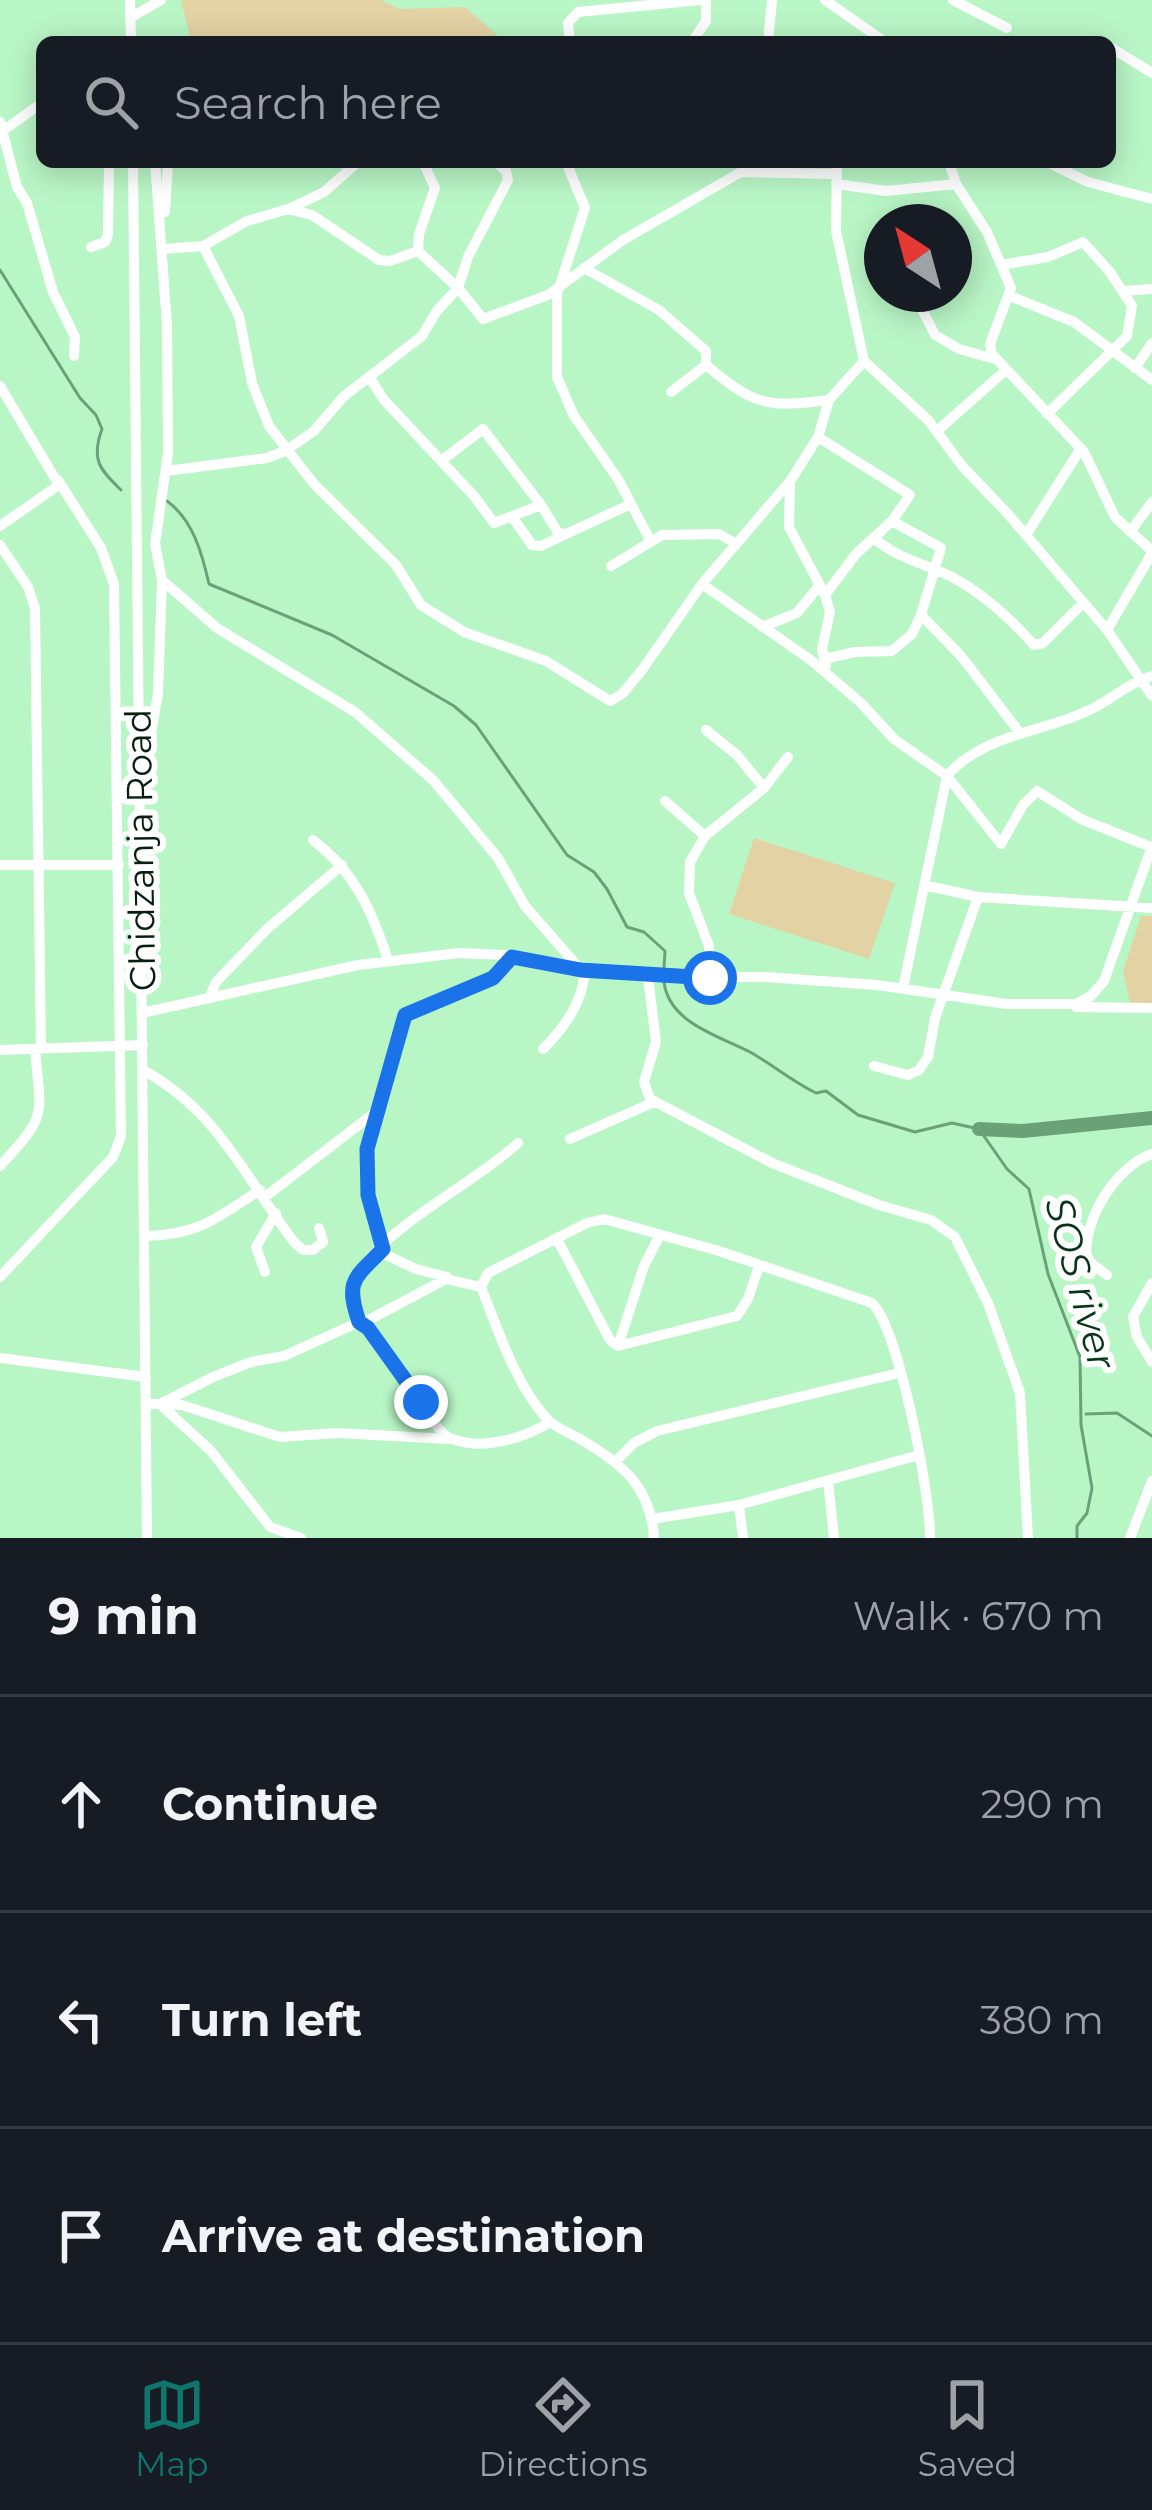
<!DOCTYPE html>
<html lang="en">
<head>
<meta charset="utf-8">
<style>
  :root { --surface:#171b24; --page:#20242c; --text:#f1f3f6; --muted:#9ea1a6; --line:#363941; --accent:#0f766e }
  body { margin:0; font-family:Montserrat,sans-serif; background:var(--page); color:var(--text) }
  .compass { position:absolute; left:864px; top:204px; width:108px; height:108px; border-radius:50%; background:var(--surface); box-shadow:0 6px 30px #0003; rotate:324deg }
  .stop { position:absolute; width:36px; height:36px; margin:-27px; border:9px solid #1a73e8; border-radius:50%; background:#fff }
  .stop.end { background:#1a73e8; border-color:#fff; box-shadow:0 3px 12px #0008 }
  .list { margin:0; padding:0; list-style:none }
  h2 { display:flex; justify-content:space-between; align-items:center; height:156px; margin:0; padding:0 48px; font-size:51px }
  h2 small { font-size:39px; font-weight:400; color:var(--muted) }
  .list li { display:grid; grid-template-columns:78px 1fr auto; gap:36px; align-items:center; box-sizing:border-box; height:216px; padding:0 48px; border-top:3px solid var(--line) }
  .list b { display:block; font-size:45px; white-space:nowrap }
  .list em { font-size:39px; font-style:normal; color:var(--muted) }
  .icon { flex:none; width:66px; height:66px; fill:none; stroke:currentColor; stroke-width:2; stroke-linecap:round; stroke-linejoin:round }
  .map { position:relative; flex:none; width:1152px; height:1538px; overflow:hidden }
  .search { position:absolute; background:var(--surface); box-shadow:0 6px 30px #0003; left:36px; right:36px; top:36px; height:132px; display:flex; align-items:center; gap:30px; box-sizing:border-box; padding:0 42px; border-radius:18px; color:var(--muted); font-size:45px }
  .sheet { height:804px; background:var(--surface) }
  nav { display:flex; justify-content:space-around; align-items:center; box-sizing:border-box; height:168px; border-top:3px solid var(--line); background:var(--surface); font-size:33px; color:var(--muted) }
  nav a { display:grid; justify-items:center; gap:6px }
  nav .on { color:var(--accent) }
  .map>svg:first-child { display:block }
</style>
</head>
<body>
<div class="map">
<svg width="1152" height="1538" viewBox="0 0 1152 1538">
  <rect width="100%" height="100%" fill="#b9f6c6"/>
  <!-- green -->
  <path fill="#e2d2a4" d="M 181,0 L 381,0 L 399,9 L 465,7 L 497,35 L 491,42 L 191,42 Z
    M 754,838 L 895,883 L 869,959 L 729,914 Z
    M 1141,916 L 1152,916 L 1152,1004 L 1130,1003 L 1123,971 Z"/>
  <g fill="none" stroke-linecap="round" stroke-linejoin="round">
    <!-- stream -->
    <path stroke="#6ba177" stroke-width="3" d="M 0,270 L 80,398 L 96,415 L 102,429 C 91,459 99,469 121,490
      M 167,501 C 193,520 202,553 209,584 L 332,635 L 454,706 L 476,725 L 567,855 L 594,872 L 607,889 L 627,927 L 644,932 L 665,951 L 664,968
      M 664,982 C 669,1023 719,1036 750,1052 C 773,1065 792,1081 816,1093 L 826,1091 L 858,1115 L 915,1132 L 952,1123 L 979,1129 L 1007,1169 L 1029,1189 L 1048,1274 L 1080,1357 L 1081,1425 L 1092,1488 L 1087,1513 L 1077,1526 L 1077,1538
      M 1086,1414 L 1117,1413 L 1152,1436"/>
    <!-- river -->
    <path stroke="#6ba177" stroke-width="14" d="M 979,1129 L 1023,1131 L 1152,1118"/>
    <!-- minor -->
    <path stroke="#fff" stroke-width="10" d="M 130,0 L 131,42
      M 825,0 L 885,42
      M 953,0 L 1007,28
      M 130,18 L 161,0
      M 570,42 L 568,23 L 578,12 L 701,0
      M 692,42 L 706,21 L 706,0
      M 768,42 L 772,0
      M 1110,47 L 1152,73
      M 0,122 L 17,187 L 27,203 L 53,292 L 75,337 L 74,356
      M 4,130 L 42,103
      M 133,162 L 147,1538
      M 423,162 L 435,188 L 419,234 L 418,251 L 458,288 L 483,319 L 548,295 L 623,240 L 741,172 L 836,174
      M 566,162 L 585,208 L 557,294 L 557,377 L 574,416 L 618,479 L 650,540
      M 837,162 L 836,231 L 864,361 L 928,420 L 963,467 L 1008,514 L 1107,630 L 1152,696
      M 949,162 L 956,184 L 987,232 L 1011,288 L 990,344 L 992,354 L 1084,452 L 1115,517 L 1152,551
      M 1047,162 L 1088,182 L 1152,199
      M 836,184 L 886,191 L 956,184
      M 291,208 L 324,192 L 358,162
      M 165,212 L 168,162
      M 203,246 L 239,316 L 252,383 L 269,426 L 314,484 L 396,565 L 421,605 L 464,632 L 546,661 L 610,701 L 622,694 L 642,670 L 702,584 L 791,480 L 818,437 L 829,400 L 864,361
      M 91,247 L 105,242 L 108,235 L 109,162
      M 163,249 L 203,246 L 247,221 L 288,209 L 312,215 L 379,260 L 390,261 L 418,251
      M 1001,265 L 1048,257 L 1083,242 L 1110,272 L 1132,306 L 1127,336 L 1047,414
      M 584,268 L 659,310 L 706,351 L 706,365 L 671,392
      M 1123,291 L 1152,289
      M 914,294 L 935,335 L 959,349 L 995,359
      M 1010,296 L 1074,322 L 1152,380
      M 706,365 C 754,405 766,408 829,400
      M 1135,368 L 1152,343
      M 370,378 L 384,400 L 474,496 L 494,523 L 541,505 L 557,531 L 564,535 L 631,504
      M 0,386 L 59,485 L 0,526
      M 937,431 L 1006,370
      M 818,437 L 910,495 L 892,521 L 856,554 L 825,595
      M 441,461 L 483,429 L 541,505
      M 166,471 L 267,458 L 285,451 L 314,431 L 343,397 L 422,336 L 436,312 L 458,288 L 468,257 L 508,180 L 506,171 L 496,162
      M 790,486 L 789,527 L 825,595 L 830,612 L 822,649 L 826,666
      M 513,518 L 532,545 L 541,546 L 564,535
      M 1130,532 L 1152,502
      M 1026,535 L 1081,448
      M 874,538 C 896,558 926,564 952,577 C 984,594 1010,618 1034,645 L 1043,643 L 1083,603
      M 0,545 L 28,587 L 35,608 L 41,1049
      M 611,566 L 662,535 L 719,534 L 735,543
      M 162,580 L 217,628 L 355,712 L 433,780 L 498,858 L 525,906 L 581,970
      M 702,584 L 812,661 L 861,703 L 894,739 L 947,776 L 1001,844 L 1023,805 L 1037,791 L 1081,819 L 1151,847
      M 921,615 L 961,656 L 1020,733
      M 762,627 L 797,613 L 819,586
      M 1107,630 L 1152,553
      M 824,659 L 855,652 L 892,651 L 912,634 L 921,615 L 941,548 L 892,521
      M 706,730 L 737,755 L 764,788
      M 144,773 L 158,694 L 162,580 L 155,544 L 168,453 L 167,325 L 155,162
      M 665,801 L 705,836
      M 313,840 C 355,872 372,911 388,960
      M 0,865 L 119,865
      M 924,885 L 978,897 L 1152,908
      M 648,977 L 656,1042 L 644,1082 L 650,1099 L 772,1163 L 879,1205 L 931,1220 L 955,1237 L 988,1303 L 1020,1393 L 1028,1538
      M 710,978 L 709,946 L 689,893 L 690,862 L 705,836 L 764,788 L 788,757
      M 903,988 L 947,776 C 982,735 1039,733 1085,712 C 1110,702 1123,685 1152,676
      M 210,996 L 216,982 L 267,929 L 342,865
      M 1076,1007 L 1152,1008
      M 142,1013 L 358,965 L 459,953 L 504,955 L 648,977 L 765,977 L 877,985 L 1007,1004 L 1076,1004 L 1091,996 L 1104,981 L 1152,846
      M 543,1049 C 564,1028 585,1000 584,970
      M 0,1050 L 143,1045
      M 874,1066 L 908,1075 L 919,1070 L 928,1057 L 935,1018 L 978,897
      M 143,1070 C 219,1112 244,1176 294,1242 L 303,1250 L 313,1250 L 323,1242 L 319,1228
      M 570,1139 L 654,1102
      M 0,1166 C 48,1114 41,1118 35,1049
      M 265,1197 L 377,1111
      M 145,1236 C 199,1235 217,1218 260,1190
      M 557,1239 L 610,1340 L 618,1346 L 737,1316 L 748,1299 L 759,1266
      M 383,1249 L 368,1195 L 367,1149 L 388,1086 L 403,1018 L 408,1012 L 493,978 L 513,957
      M 380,1252 L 416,1269 L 447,1277
      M 265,1272 L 256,1247 L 276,1213
      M 1107,1275 L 1087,1260 C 1081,1222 1116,1166 1152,1154
      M 0,1277 L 113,1157 L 121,1136 L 114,584 L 101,548 L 58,480
      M 1152,1283 L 1133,1317 L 1137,1337 L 1152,1362
      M 481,1287 L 488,1273 L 587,1223 L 604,1219 L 719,1251 L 872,1303 C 899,1329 931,1497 930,1538
      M 481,1287 C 498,1330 516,1386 548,1420 C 556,1428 570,1433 580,1439 C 621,1463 651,1486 654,1538
      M 359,1322 L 350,1293 C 369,1231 472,1187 518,1143
      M 363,1323 L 446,1279 L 481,1287
      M 618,1346 L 644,1266 L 660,1235
      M 0,1358 L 146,1377
      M 146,1404 L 160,1404 L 213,1377 L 251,1362 L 284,1356 L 359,1322 L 368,1328 C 380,1346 435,1431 448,1437 C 478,1452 523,1439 550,1422
      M 160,1404 L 211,1451 L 270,1527 L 301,1538
      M 161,1404 L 182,1405 L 280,1437 L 337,1433 L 449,1439
      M 617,1460 L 634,1443 L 657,1431 L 899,1373
      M 828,1480 L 834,1538
      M 739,1505 L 743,1538
      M 652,1519 L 739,1505 L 919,1455
      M 1130,1538 L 1152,1481"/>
  </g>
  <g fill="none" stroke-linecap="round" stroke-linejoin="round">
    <!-- route -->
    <path stroke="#1a73e8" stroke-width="15" d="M 421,1402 L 368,1328 L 359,1322 C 345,1280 354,1279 383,1249 L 368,1195 L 367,1149 L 405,1015 L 493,978 L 512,957 L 581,970 L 710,978"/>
  </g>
  <g text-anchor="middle" stroke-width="12" stroke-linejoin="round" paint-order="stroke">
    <!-- street labels -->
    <g font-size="36" fill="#071f0e" stroke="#fff">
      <text transform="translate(140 850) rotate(-91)" y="13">Chidzanja Road</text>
    </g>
    <!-- water labels -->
    <g font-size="39" font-style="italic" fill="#083417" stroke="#fff">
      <text transform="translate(1081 1283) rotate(75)" y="14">SOS river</text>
    </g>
  </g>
</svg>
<svg class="compass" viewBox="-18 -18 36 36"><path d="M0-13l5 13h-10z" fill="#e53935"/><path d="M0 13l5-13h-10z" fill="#9ea1a6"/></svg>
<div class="stop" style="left:710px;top:978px"></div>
<div class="stop end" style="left:421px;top:1402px"></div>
<div class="search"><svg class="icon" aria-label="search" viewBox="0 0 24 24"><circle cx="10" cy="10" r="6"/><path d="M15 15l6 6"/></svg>Search here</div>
</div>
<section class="sheet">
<h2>9 min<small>Walk · 670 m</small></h2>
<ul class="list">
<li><svg class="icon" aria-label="ahead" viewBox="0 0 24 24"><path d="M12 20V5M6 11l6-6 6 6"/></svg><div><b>Continue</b></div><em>290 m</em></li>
<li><svg class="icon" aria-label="left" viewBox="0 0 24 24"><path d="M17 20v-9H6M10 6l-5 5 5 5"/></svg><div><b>Turn left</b></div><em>380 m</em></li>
<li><svg class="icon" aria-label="arrive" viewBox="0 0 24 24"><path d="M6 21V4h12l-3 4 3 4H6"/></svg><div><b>Arrive at destination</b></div></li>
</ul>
</section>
<nav>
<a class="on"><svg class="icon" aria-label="map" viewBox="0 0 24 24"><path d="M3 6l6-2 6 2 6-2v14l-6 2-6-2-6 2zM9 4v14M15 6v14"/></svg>Map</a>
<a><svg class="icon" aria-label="directions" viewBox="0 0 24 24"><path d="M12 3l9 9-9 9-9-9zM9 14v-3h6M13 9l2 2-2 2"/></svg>Directions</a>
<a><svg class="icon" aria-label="saved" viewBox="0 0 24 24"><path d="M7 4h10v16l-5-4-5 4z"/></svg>Saved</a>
</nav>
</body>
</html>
